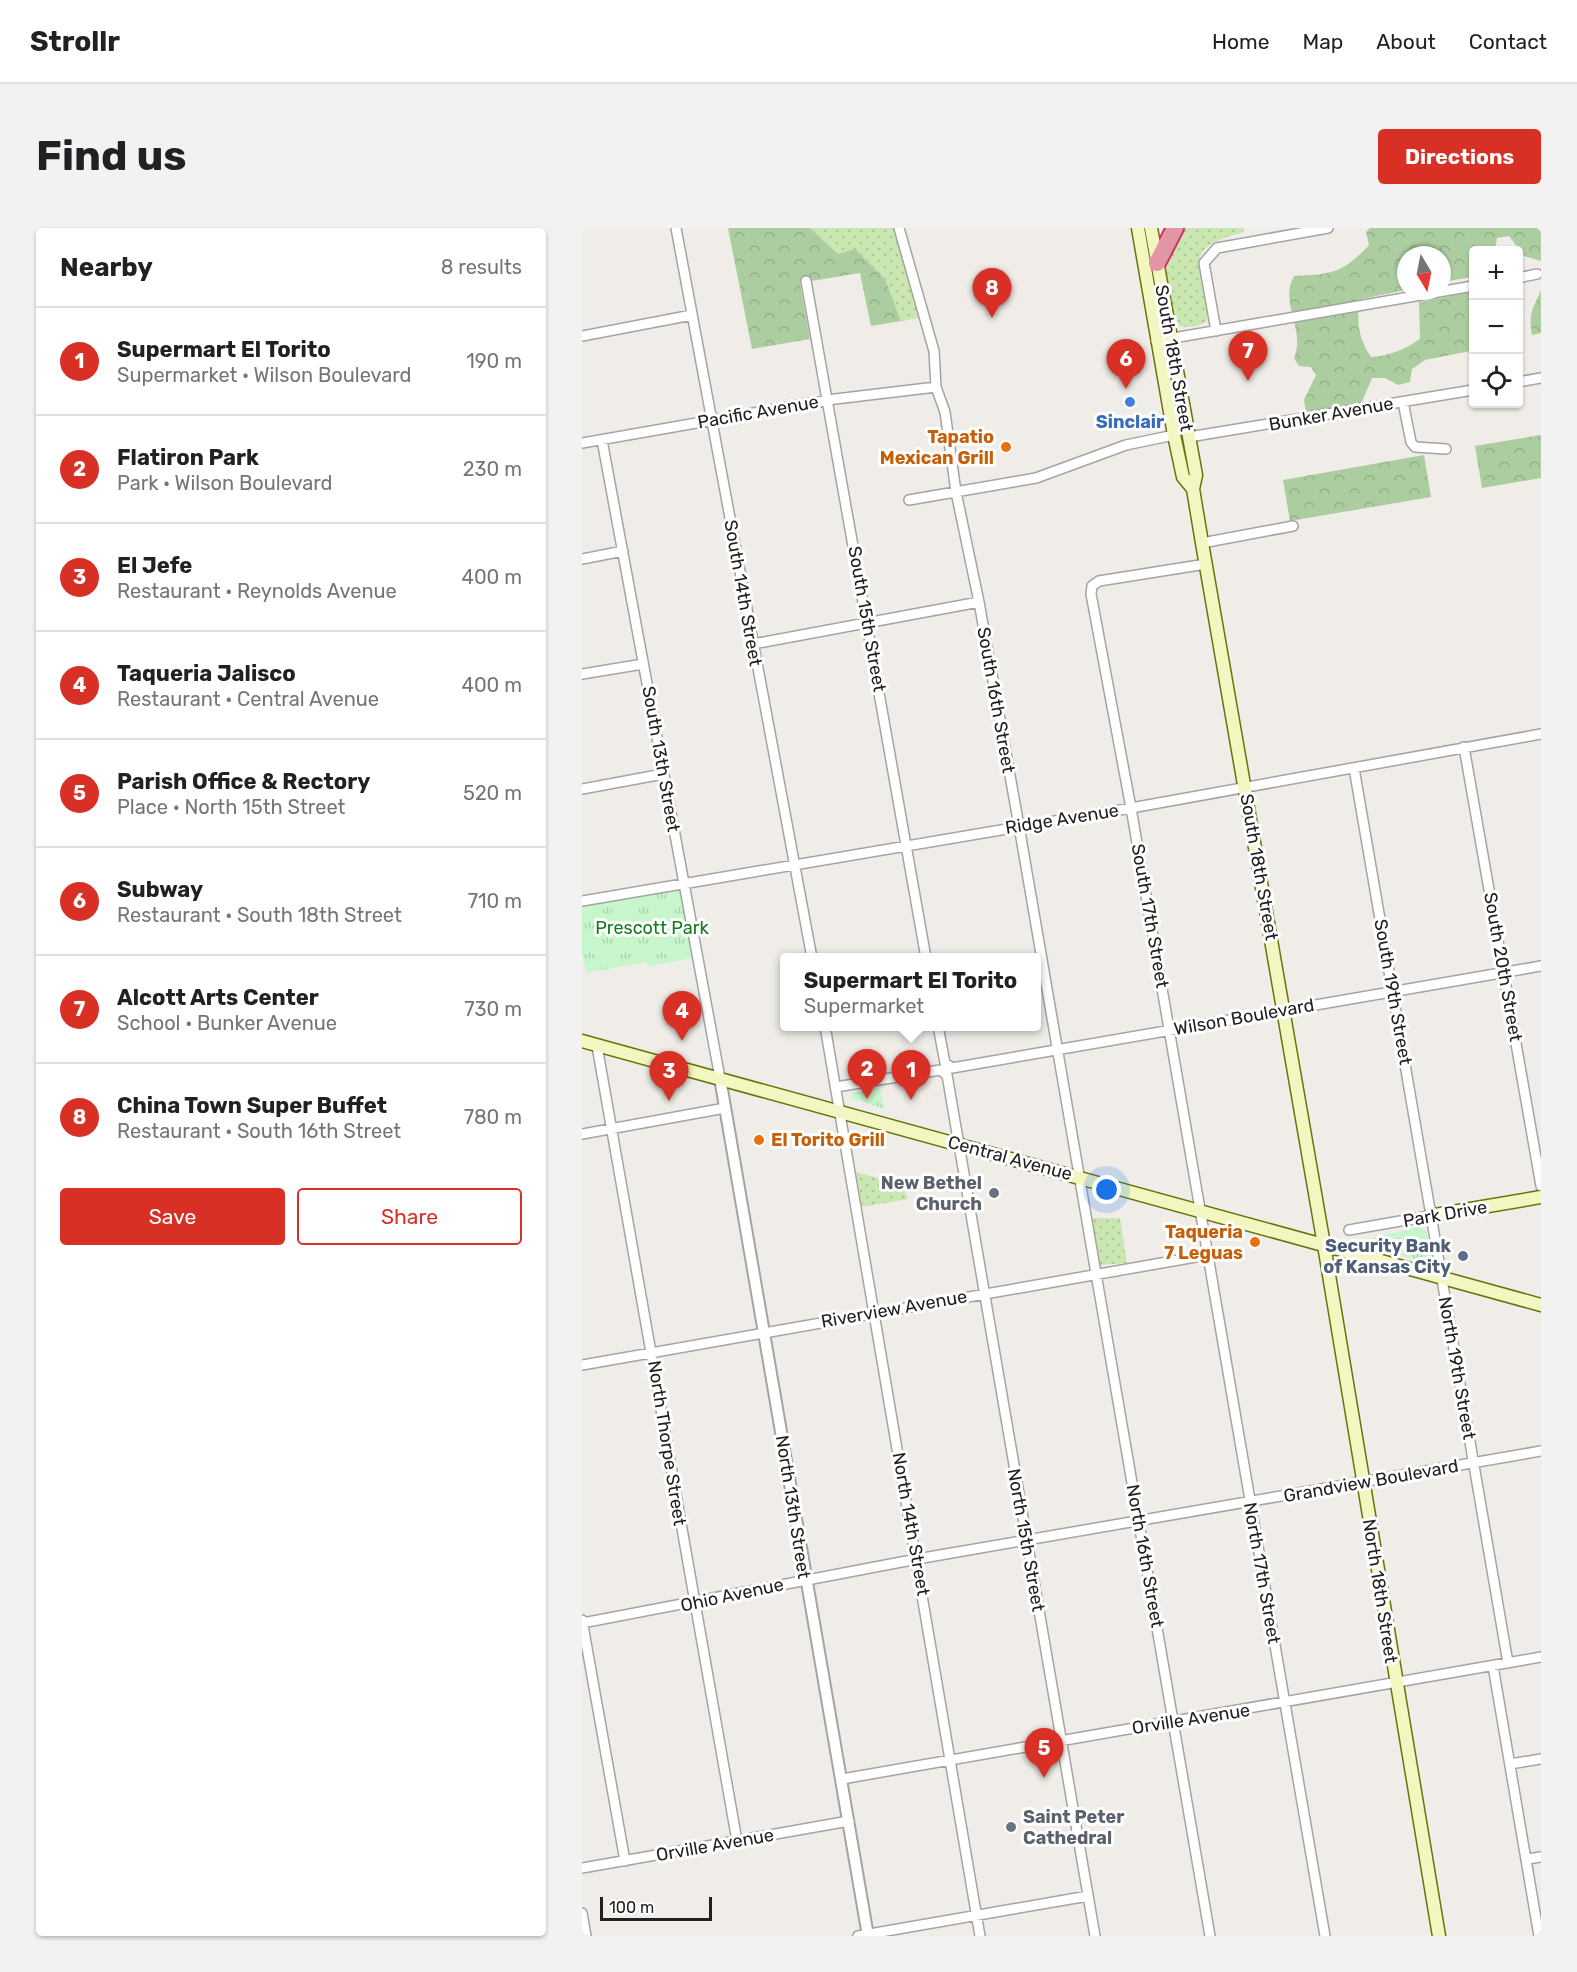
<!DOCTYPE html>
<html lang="en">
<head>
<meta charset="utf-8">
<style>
  :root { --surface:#fff; --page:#f2f2f2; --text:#202124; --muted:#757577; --line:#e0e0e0; --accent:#d93025 }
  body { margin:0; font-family:Rubik,sans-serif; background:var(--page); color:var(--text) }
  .controls { position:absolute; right:18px; top:18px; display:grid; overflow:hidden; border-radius:6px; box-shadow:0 2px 4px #0004 }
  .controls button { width:54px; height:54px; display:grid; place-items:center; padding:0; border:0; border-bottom:2px solid var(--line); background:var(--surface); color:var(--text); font:30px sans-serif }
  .compass { position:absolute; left:815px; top:18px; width:54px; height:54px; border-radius:50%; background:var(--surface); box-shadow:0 2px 4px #0004; rotate:170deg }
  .scale { position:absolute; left:18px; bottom:15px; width:112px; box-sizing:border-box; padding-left:6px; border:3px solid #202020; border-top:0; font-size:16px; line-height:21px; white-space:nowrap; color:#202020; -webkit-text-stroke:4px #fff; paint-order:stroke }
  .you { position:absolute; left:525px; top:962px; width:21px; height:21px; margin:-15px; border:4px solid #fff; border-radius:50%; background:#1a73e8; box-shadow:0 0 0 9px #1a73e833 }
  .badge { display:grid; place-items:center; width:39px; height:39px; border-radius:50%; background:var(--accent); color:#fff; font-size:20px; font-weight:700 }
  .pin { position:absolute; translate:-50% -50px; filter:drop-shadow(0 2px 3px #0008) }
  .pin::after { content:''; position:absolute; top:32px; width:21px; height:18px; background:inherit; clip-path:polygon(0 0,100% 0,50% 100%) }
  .popup { position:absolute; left:198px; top:725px; width:261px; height:78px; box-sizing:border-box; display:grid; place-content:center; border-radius:6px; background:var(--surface); filter:drop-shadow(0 2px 4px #0005); font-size:20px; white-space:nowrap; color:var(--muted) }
  .popup b { font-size:22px; color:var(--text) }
  .popup::after { content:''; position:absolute; left:50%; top:100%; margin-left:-12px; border:12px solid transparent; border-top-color:var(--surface) }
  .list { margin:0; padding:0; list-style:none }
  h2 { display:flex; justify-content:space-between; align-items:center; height:78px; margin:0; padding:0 24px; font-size:26px }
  h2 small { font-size:20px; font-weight:400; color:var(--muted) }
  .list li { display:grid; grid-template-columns:39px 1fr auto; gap:18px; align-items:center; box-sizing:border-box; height:108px; padding:0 24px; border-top:2px solid var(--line) }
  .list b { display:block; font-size:22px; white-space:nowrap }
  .list p { margin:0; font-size:20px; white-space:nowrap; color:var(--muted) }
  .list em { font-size:20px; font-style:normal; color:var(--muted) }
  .actions { display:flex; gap:12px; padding:18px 24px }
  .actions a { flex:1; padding:14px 0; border:2px solid var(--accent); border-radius:6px; text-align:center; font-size:21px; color:var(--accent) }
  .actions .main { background:var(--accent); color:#fff }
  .icon { flex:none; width:33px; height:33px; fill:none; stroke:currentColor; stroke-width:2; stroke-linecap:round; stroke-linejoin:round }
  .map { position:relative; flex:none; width:959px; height:1708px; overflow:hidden; border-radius:6px }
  header { display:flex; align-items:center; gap:36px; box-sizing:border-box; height:84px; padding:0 30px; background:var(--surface); border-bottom:2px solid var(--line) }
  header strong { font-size:28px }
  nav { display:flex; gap:33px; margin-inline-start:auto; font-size:21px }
  .intro { display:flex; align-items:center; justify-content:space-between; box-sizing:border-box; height:144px; padding:0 36px }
  h1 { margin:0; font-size:42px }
  .button { padding:15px 27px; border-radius:6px; background:var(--accent); color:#fff; font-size:21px; font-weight:700 }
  main { display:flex; gap:36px; padding:0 36px }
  aside { flex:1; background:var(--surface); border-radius:6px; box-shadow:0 2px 4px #0004 }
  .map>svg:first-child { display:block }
</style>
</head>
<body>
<header>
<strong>Strollr</strong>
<nav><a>Home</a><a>Map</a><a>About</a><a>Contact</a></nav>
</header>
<div class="intro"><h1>Find us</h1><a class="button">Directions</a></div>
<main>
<aside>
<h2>Nearby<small>8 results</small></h2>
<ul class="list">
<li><span class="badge">1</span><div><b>Supermart El Torito</b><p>Supermarket · Wilson Boulevard</p></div><em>190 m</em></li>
<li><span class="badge">2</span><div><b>Flatiron Park</b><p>Park · Wilson Boulevard</p></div><em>230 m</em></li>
<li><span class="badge">3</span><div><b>El Jefe</b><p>Restaurant · Reynolds Avenue</p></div><em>400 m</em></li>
<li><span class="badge">4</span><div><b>Taqueria Jalisco</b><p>Restaurant · Central Avenue</p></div><em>400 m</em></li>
<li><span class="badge">5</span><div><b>Parish Office &amp; Rectory</b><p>Place · North 15th Street</p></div><em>520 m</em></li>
<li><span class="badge">6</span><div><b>Subway</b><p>Restaurant · South 18th Street</p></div><em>710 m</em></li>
<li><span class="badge">7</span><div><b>Alcott Arts Center</b><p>School · Bunker Avenue</p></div><em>730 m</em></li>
<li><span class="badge">8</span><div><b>China Town Super Buffet</b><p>Restaurant · South 16th Street</p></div><em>780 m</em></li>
</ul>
<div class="actions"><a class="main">Save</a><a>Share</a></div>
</aside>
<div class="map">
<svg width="959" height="1708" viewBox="0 0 959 1708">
  <defs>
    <pattern id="grass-dots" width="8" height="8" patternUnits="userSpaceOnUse" patternTransform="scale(1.5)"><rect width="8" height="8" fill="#cbe7b1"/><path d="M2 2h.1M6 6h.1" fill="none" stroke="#aec698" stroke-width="1.8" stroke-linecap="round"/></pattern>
    <pattern id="forest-crowns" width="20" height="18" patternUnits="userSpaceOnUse" patternTransform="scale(1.5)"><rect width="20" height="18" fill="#accd9f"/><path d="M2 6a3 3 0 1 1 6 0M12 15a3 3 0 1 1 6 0" fill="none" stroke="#94b089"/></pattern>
    <pattern id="park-tufts" width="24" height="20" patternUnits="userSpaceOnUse" patternTransform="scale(1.5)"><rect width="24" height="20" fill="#c8f6cc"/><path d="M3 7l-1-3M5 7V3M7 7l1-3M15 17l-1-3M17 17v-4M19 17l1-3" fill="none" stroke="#acd3af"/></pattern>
  </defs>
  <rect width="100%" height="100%" fill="#f0ede8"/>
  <!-- grass -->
  <path fill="url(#grass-dots)" d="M 228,0 L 313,0 L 337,90 L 319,93 L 303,51 L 273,22 L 256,26 Z
    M 600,0 L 662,0 L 662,4 C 588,23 629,42 625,93 C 616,100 600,101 591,95 L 583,37 L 585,25 Z
    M 274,944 L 320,957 L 326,971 L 280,979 Z
    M 509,990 L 538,990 L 545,1035 L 517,1037 Z"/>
  <!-- forest -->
  <path fill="url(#forest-crowns)" d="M 146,0 L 228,0 L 256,26 L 273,21 L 303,51 L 319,93 L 289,98 L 278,45 L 218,55 L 228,111 L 170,121 Z
    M 788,0 L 959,0 L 959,33 L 942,28 L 927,8 L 915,10 L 913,22 L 891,22 L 891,49 L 860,54 L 860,27 L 824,27 L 824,62 L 779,71 C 773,92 777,111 789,129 C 807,128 824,121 838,111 L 837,74 L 888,64 L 891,120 L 888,123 L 843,132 L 830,141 L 828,154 L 816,157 L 803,150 L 790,150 L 779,176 L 724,185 L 722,172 L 734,147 L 729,139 L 717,138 L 712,130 C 724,102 697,75 712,48 C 750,46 760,46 787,17 L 784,4 Z
    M 959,62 L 959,105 L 950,107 C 946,83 951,82 959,62 Z
    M 959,207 L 959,250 L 900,260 L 893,218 Z
    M 842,227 L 849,269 L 708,293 L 701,252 Z"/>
  <!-- park -->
  <path fill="url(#park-tufts)" d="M 96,661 L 99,662 L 111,730 L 66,738 L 65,734 L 4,745 L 0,725 L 0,679 Z
    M 298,860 L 302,881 L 270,870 L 269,865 Z
    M 837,999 L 844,1002 L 849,1028 L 845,1034 L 777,1017 L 775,1013 Z"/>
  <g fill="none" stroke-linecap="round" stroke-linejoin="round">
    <defs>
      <path id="minor" d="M 94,0 L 230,730
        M 317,0 L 352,123 L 354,159 L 363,184 L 374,264 L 397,374 L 437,598 L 628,1708
        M 936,50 L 955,46
        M 224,53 L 344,730
        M 634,103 L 622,35 L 635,20 L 746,0
        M 0,108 L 110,87
        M 574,113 L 891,58
        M 936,154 L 959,150
        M 821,174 L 829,214 L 833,219 L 864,221
        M 607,209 L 891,162
        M 20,212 L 138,850
        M 0,215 L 245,172 L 354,159
        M 327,272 L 454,250 L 544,217 L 592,207
        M 620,315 L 711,298
        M 0,331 L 41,323
        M 624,336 L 517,353 L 510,358 L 509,366 L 549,580 L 743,1708
        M 171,416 L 397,374
        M 0,446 L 61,436
        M 882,519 L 959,958
        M 772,540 L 926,1435
        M 0,561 L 81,546
        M 0,673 L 549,580 L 959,506
        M 243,798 L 398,1708
        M 356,798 L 363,835 L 370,840 L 959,738
        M 15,818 L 155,1613
        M 254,859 L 358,842 L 365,847 L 513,1708
        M 0,906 L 143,880
        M 767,1002 L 847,988
        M 0,1137 L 625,1027
        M 0,1392 L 43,1633
        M 0,1395 L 335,1331 L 959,1223
        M 911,1438 L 957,1708
        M 928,1536 L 959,1531
        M 260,1551 L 959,1429
        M 945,1631 L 959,1629
        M 0,1640 L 267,1593
        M 0,1685 L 4,1708
        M 276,1708 L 506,1668"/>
      <path id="tertiary" d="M 138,850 L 286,1708"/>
      <path id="secondary" d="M 556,0 L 592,207 L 601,249 L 611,261
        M 569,0 L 614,247 L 611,261 L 620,315 L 742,1017 L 857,1708
        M 0,813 L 959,1077
        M 847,988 L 959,969"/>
      <path id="motorway" d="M 575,35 L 593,0"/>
    </defs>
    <!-- minor casing -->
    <use href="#minor" stroke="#a4a4a4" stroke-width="12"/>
    <!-- tertiary casing -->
    <use href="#tertiary" stroke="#a4a4a4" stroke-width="14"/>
    <!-- secondary casing -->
    <use href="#secondary" stroke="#68730c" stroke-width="15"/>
    <!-- motorway casing -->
    <use href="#motorway" stroke="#d03268" stroke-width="20"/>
    <!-- minor -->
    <use href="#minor" stroke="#fff" stroke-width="9"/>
    <!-- tertiary -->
    <use href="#tertiary" stroke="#fff" stroke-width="10"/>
    <!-- secondary -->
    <use href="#secondary" stroke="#f3f6c0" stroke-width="12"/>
    <!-- motorway -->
    <use href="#motorway" stroke="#e295a3" stroke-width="16"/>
  </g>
  <!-- markers -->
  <circle fill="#3f7fe0" stroke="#fff" stroke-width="2" cx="548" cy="174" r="6"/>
  <g fill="#e8710a" stroke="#fff" stroke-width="2">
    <circle cx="424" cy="219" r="6"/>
    <circle cx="177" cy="912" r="6"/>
    <circle cx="673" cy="1014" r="6"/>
  </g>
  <g fill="#6b7280" stroke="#fff" stroke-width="2">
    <circle cx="412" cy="965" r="6"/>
    <circle cx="429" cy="1599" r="6"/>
  </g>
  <circle fill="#5c6f8a" stroke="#fff" stroke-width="2" cx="881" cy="1028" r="6"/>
  <g text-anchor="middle" stroke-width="6" stroke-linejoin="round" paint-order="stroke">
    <!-- street labels -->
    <g font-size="18" fill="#202020" stroke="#fff">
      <text transform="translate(592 130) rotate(80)" y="6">South 18th Street</text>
      <text transform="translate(176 184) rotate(-10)" y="6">Pacific Avenue</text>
      <text transform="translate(749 186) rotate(-10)" y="6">Bunker Avenue</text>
      <text transform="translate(161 365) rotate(80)" y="6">South 14th Street</text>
      <text transform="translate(285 391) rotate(80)" y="6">South 15th Street</text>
      <text transform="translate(414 472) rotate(80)" y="6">South 16th Street</text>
      <text transform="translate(79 531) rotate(80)" y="6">South 13th Street</text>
      <text transform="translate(480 591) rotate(-9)" y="6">Ridge Avenue</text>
      <text transform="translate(677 639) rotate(80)" y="6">South 18th Street</text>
      <text transform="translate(568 688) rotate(80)" y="6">South 17th Street</text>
      <text transform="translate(921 739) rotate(80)" y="6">South 20th Street</text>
      <text transform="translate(811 764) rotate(80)" y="6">South 19th Street</text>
      <text transform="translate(662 789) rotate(-10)" y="6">Wilson Boulevard</text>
      <text transform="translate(428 930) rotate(15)" y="6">Central Avenue</text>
      <text transform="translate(863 986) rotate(-10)" y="6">Park Drive</text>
      <text transform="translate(312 1081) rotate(-10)" y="6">Riverview Avenue</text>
      <text transform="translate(875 1140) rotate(80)" y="6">North 19th Street</text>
      <text transform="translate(85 1215) rotate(81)" y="6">North Thorpe Street</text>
      <text transform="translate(789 1253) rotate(-10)" y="6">Grandview Boulevard</text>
      <text transform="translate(211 1279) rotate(81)" y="6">North 13th Street</text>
      <text transform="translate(329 1296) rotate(80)" y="6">North 14th Street</text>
      <text transform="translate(444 1312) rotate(80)" y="6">North 15th Street</text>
      <text transform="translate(563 1328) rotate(80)" y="6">North 16th Street</text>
      <text transform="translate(680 1345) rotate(80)" y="6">North 17th Street</text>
      <text transform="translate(798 1363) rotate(81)" y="6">North 18th Street</text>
      <text transform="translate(150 1367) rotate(-12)" y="6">Ohio Avenue</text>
      <text transform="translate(609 1491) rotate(-9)" y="6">Orville Avenue</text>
      <text transform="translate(133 1617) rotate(-10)" y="6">Orville Avenue</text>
    </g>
    <!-- shop labels -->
    <g font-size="18" font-weight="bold" fill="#366cbe" stroke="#fff">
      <text x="548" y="200">Sinclair</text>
    </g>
    <!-- food labels -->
    <g font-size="18" font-weight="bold" fill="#c56008" stroke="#fff" text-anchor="end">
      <text x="412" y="215">Tapatio<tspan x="412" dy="21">Mexican Grill</tspan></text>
      <text x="189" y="918" text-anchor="start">El Torito Grill</text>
      <text x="661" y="1010">Taqueria<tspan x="661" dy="21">7 Leguas</tspan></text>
    </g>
    <!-- park labels -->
    <g font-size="18" fill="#137a1c" stroke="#fff">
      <text x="70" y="706">Prescott Park</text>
    </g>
    <!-- worship labels -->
    <g font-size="18" font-weight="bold" fill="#5b616d" stroke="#fff" text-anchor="end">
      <text x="400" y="961">New Bethel<tspan x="400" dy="21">Church</tspan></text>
      <text x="441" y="1595" text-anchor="start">Saint Peter<tspan x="441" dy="21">Cathedral</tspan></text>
    </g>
    <!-- service labels -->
    <g font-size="18" font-weight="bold" fill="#4e5e75" stroke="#fff" text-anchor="end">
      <text x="869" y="1024">Security Bank<tspan x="869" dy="21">of Kansas City</tspan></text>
    </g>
  </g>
</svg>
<div class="controls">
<button>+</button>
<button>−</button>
<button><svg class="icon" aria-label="locate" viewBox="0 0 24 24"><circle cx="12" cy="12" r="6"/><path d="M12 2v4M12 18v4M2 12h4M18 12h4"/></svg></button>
</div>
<svg class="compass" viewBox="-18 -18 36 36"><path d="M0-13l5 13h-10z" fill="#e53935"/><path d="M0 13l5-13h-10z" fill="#757577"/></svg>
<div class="scale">100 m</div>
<div class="you"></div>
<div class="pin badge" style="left:329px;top:872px">1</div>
<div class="popup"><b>Supermart El Torito</b>Supermarket</div>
<div class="pin badge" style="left:285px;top:871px">2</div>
<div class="pin badge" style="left:87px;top:873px">3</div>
<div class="pin badge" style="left:100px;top:813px">4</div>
<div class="pin badge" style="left:462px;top:1550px">5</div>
<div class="pin badge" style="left:544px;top:161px">6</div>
<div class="pin badge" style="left:666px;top:153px">7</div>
<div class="pin badge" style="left:410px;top:90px">8</div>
</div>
</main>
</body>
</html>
